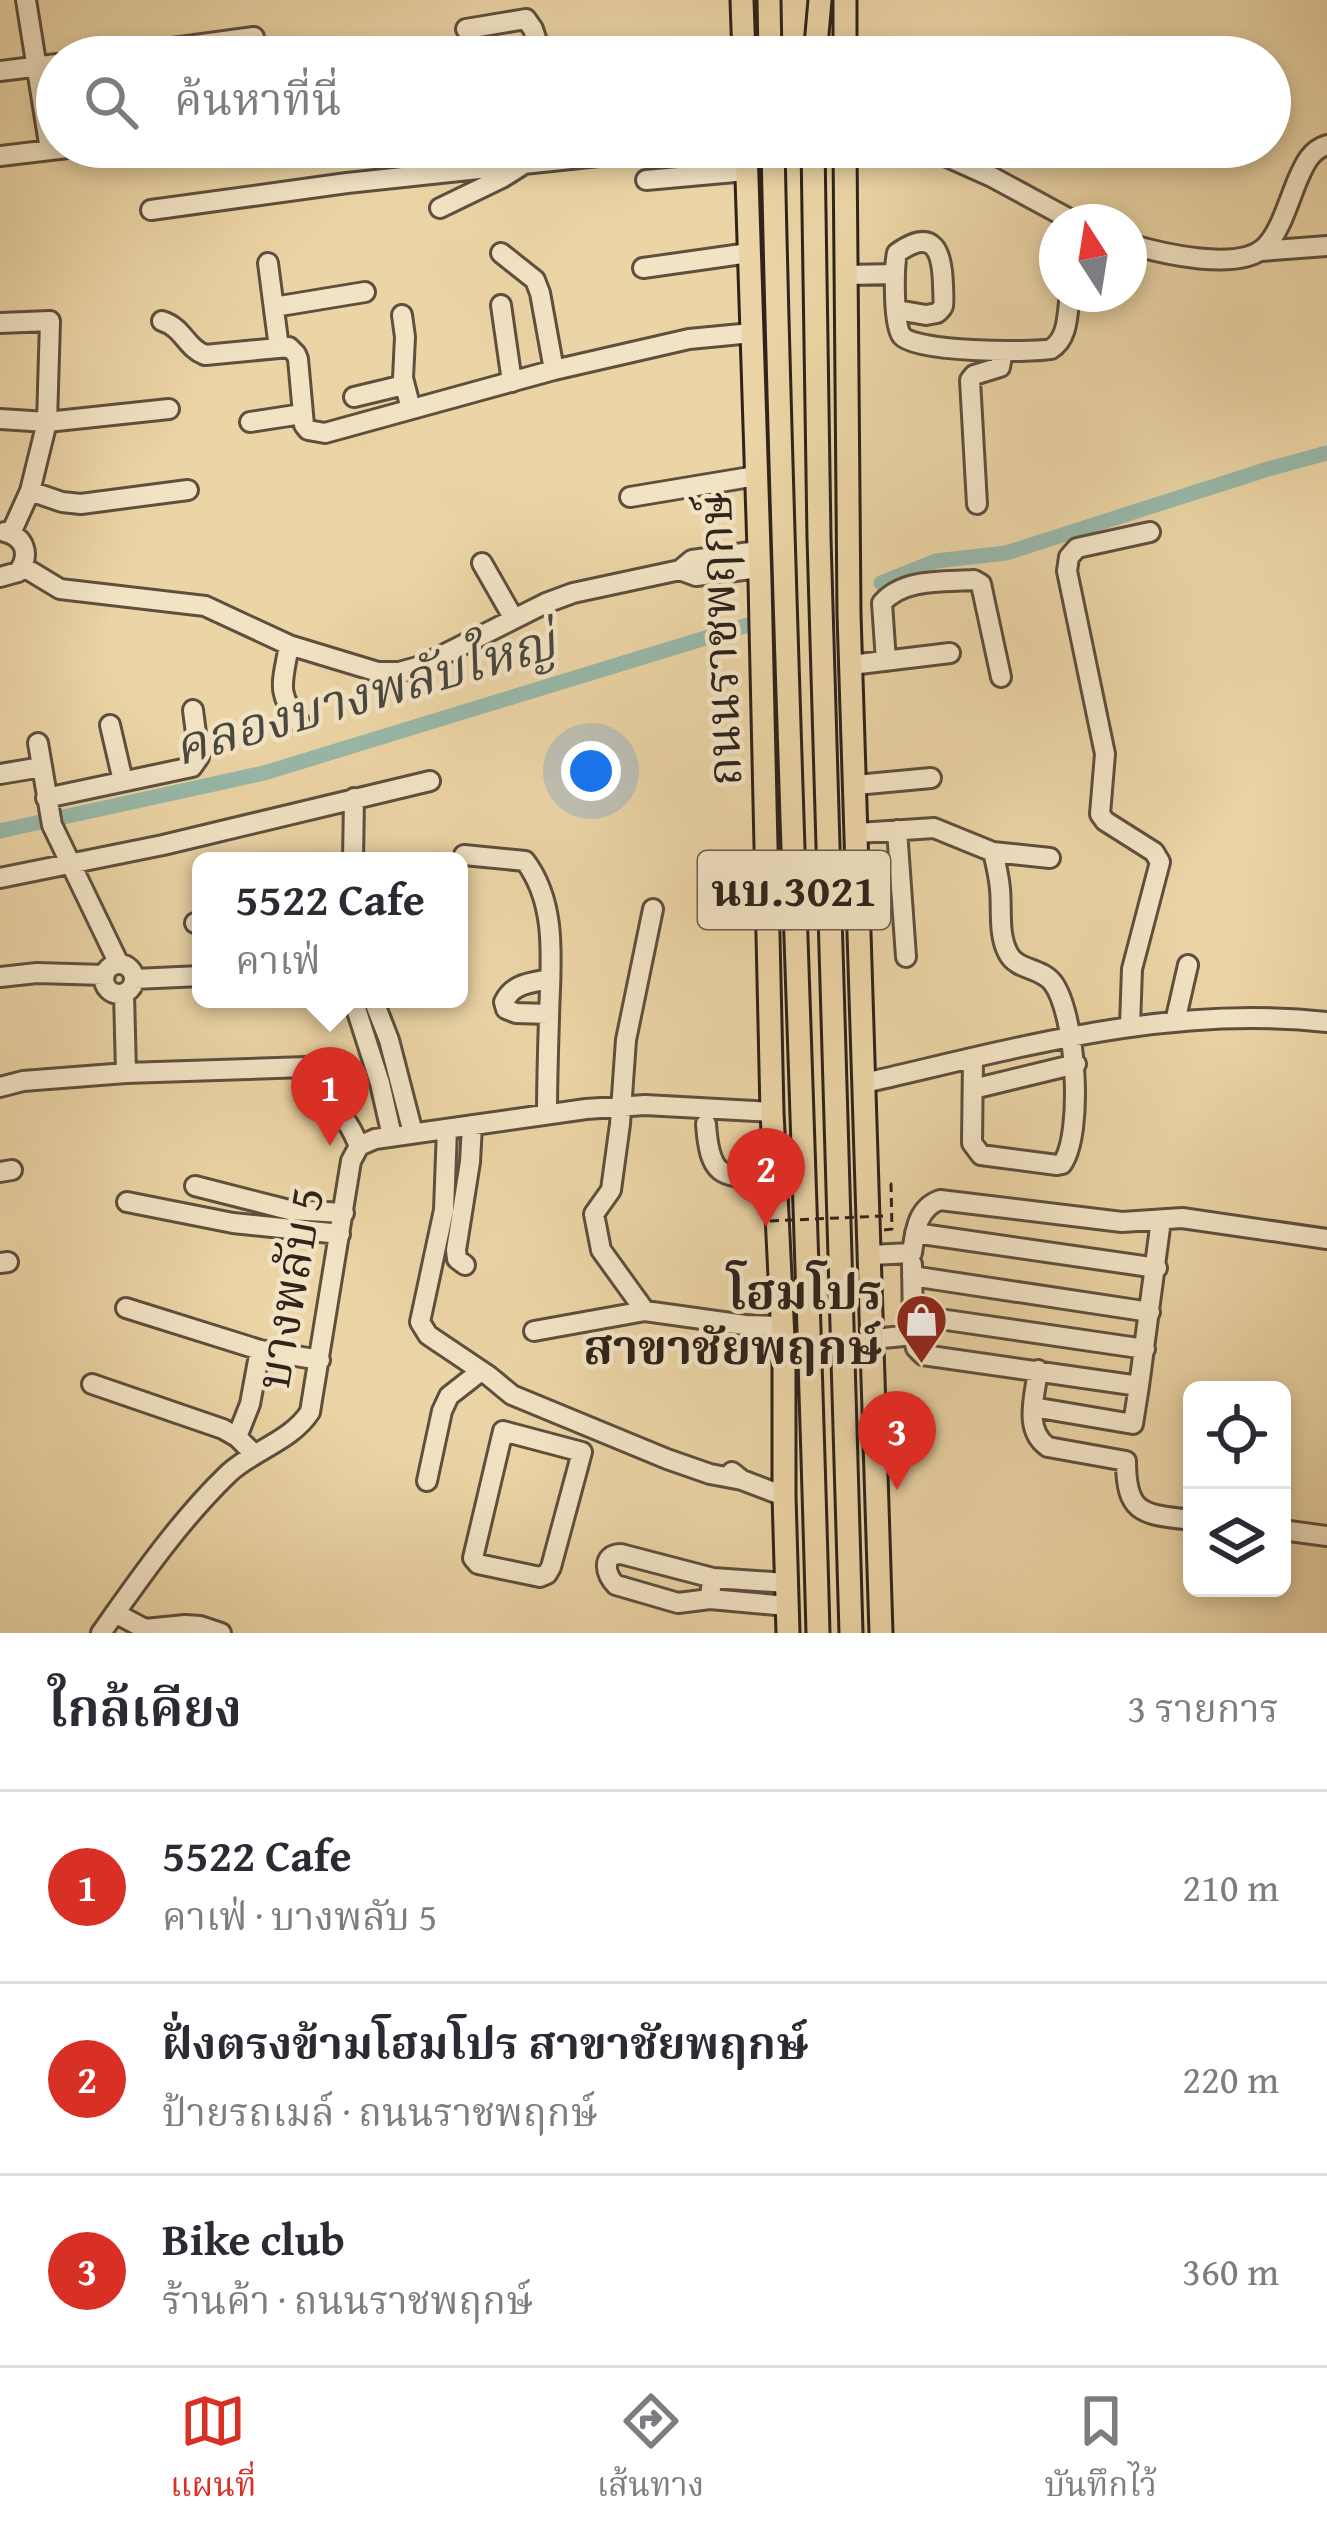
<!DOCTYPE html>
<html lang="th">
<head>
<meta charset="utf-8">
<style>
  :root { --surface:#fff; --page:#f7f7f7; --text:#2b2b33; --muted:#7c7c81; --line:#e1e1e2; --accent:#d93025 }
  body { margin:0; font-family:"Gentium Book Plus","Noto Serif Thai",serif; background:var(--page); color:var(--text) }
  .controls { position:absolute; right:36px; bottom:36px; display:grid; overflow:hidden; border-radius:18px; box-shadow:0 6px 18px #0003 }
  .controls button { width:108px; height:108px; display:grid; place-items:center; padding:0; border:0; border-bottom:3px solid var(--line); background:var(--surface); color:var(--text); font:60px sans-serif }
  .compass { position:absolute; left:1039px; top:204px; width:108px; height:108px; border-radius:50%; background:var(--surface); box-shadow:0 6px 18px #0003; rotate:348deg }
  .you { position:absolute; left:591px; top:771px; width:42px; height:42px; margin:-30px; border:9px solid #fff; border-radius:50%; background:#1a73e8; box-shadow:0 0 0 18px #1a73e833 }
  .badge { display:grid; place-items:center; width:78px; height:78px; border-radius:50%; background:var(--accent); color:#fff; font-size:39px; font-weight:700 }
  .pin { position:absolute; translate:-50% -99px; filter:drop-shadow(0 3px 6px #0008) }
  .pin::after { content:''; position:absolute; top:63px; width:42px; height:36px; background:inherit; clip-path:polygon(0 0,100% 0,50% 100%) }
  .popup { position:absolute; left:192px; top:852px; width:276px; height:156px; box-sizing:border-box; display:grid; place-content:center; border-radius:18px; background:var(--surface); filter:drop-shadow(0 3px 9px #0005); font-size:39px; white-space:nowrap; color:var(--muted) }
  .popup b { font-size:45px; color:var(--text) }
  .popup::after { content:''; position:absolute; left:50%; top:100%; margin-left:-24px; border:24px solid transparent; border-top-color:var(--surface) }
  .list { margin:0; padding:0; list-style:none }
  h2 { display:flex; justify-content:space-between; align-items:center; height:156px; margin:0; padding:0 48px; font-size:51px }
  h2 small { font-size:39px; font-weight:400; color:var(--muted) }
  .list li { display:grid; grid-template-columns:78px 1fr auto; gap:36px; align-items:center; box-sizing:border-box; height:192px; padding:0 48px; border-top:3px solid var(--line) }
  .list b { display:block; font-size:45px; white-space:nowrap }
  .list p { margin:0; font-size:39px; white-space:nowrap; color:var(--muted) }
  .list em { font-size:39px; font-style:normal; color:var(--muted) }
  .icon { flex:none; width:66px; height:66px; fill:none; stroke:currentColor; stroke-width:2; stroke-linecap:round; stroke-linejoin:round }
  .map { position:relative; flex:none; width:1327px; height:1633px; overflow:hidden }
  .search { position:absolute; background:var(--surface); box-shadow:0 6px 18px #0003; left:36px; right:36px; top:36px; height:132px; display:flex; align-items:center; gap:30px; box-sizing:border-box; padding:0 42px; border-radius:66px; color:var(--muted); font-size:45px }
  .sheet { height:732px; background:var(--surface) }
  nav { display:flex; justify-content:space-around; align-items:center; box-sizing:border-box; height:168px; border-top:3px solid var(--line); background:var(--surface); font-size:33px; color:var(--muted) }
  nav a { display:grid; justify-items:center; gap:6px }
  nav .on { color:var(--accent) }
  .map>svg:first-child { display:block }
</style>
</head>
<body>
<div class="map">
<svg width="1327" height="1633" viewBox="0 0 1327 1633">
  <rect width="100%" height="100%" fill="#ebd4a5"/>
  <filter id="stains"><feTurbulence type="fractalNoise" baseFrequency=".00167" numOctaves="4"/><feColorMatrix values="0 0 0 0 .2 0 0 0 0 .09 0 0 0 0 .02 0 0 0 .5 -.17"/></filter>
  <radialGradient id="worn" r=".72"><stop offset=".6" stop-color="#630" stop-opacity="0"/><stop offset="1" stop-color="#630" stop-opacity=".3"/></radialGradient>
  <g fill="none" stroke-linecap="round" stroke-linejoin="round">
    <!-- canal -->
    <path stroke="#98b8a9" stroke-width="15" d="M 881,583 L 936,561 L 1006,553 L 1268,469 L 1327,453
      M 0,831 L 264,773 L 748,625"/>
    <defs>
      <path id="minor" d="M 26,0 L 50,150
        M 466,29 L 526,19 L 533,29 L 542,57
        M 106,57 L 254,37
        M 706,57 L 743,49
        M 0,71 L 57,64
        M 925,147 L 992,177 L 1075,222
        M 0,156 L 76,147
        M 646,180 L 746,171
        M 440,208 L 502,178 L 521,166
        M 151,210 L 347,183 L 684,147
        M 1129,244 C 1160,253 1240,273 1266,246 C 1281,230 1289,200 1298,179 C 1305,163 1311,150 1327,145
        M 1261,251 L 1327,246
        M 501,253 L 535,280 L 540,293 L 554,370
        M 268,263 L 279,348
        M 643,268 L 749,253
        M 846,275 L 895,274
        M 501,305 L 512,382
        M 274,307 L 365,292
        M 897,310 L 926,315 L 937,313 C 939,311 942,309 943,306 C 944,303 943,288 943,285 C 942,251 934,227 897,253 C 894,267 893,326 902,336 C 915,352 1029,353 1051,349 C 1069,338 1067,313 1070,294
        M 402,315 L 405,337 L 403,378 L 411,409
        M 162,321 C 184,328 185,347 205,355 L 289,347 L 296,354 L 298,359 L 304,425 L 308,430 L 325,433 L 554,370 L 689,339 L 752,333
        M 0,323 L 50,321 L 47,422 L 30,491 L 11,533
        M 354,397 L 404,385
        M 0,419 L 47,422 L 169,409
        M 250,422 L 302,414
        M 30,491 L 62,502 L 81,504 L 188,490
        M 630,497 L 756,476
        M 977,504 L 970,380 L 974,375 L 1000,367 L 1003,351
        M 482,563 L 514,619
        M 22,566 L 60,589 L 205,606 L 289,645 L 378,672 L 399,672 L 421,666 L 546,603 L 573,593 L 680,570 L 692,560 L 758,551
        M 680,570 L 696,576 L 759,568
        M 0,577 L 18,572 C 31,555 25,537 5,532
        M 289,645 C 283,682 275,692 300,723
        M 886,661 L 882,603 C 903,578 944,582 974,580 L 981,584 L 1001,677
        M 851,665 L 950,653
        M 110,725 L 123,781
        M 38,743 L 52,825 L 119,964
        M 0,774 L 42,767
        M 856,785 L 931,778
        M 46,798 L 192,767 L 199,757 L 193,710
        M 897,830 L 906,957
        M 858,833 L 934,828 L 993,852 C 996,864 999,877 1000,889 C 1002,910 998,934 1008,953 C 1017,971 1041,967 1053,983 C 1076,1014 1084,1133 1062,1164 L 1057,1165 L 981,1155 L 972,1143 L 973,1058
        M 993,852 L 1050,858
        M 464,855 L 525,861 C 559,906 550,966 549,1018 C 548,1050 547,1082 547,1114
        M 353,861 L 354,798
        M 710,864 L 767,866
        M 0,878 L 163,845 L 430,781
        M 195,923 L 201,922
        M104 979a15 15 0 1 1 30 0a15 15 0 1 1-30 0Z
        M 0,977 L 37,973 L 105,975
        M 134,979 L 201,976
        M 124,993 L 126,1073
        M 353,999 L 380,1083 L 392,1136
        M 373,999 L 389,1040 L 413,1133
        M 549,1014 L 516,1013 L 506,1009 L 504,1002 C 513,983 531,983 550,979
        M 1175,1022 L 1188,965
        M 1130,1025 L 1132,969 L 1160,862 L 1154,852 L 1105,821 L 1100,814 L 1105,754 L 1067,571 L 1069,557 L 1077,548 L 1150,532
        M 865,1083 C 1018,1048 1169,1004 1327,1022
        M 0,1087 L 23,1081 L 126,1073 L 336,1066
        M 973,1089 L 1076,1064
        M 328,1112 C 348,1116 351,1129 359,1146
        M 706,1124 C 710,1182 724,1176 775,1179
        M 447,1129 L 444,1210 L 420,1322 L 428,1335 L 489,1376 L 512,1395 L 667,1459 L 710,1474 L 742,1480
        M 0,1172 L 12,1170
        M 195,1186 L 289,1210 L 344,1213
        M 127,1202 L 233,1223 L 340,1234
        M 915,1233 L 1157,1268
        M 871,1255 L 912,1253 C 915,1232 917,1208 940,1200 L 1122,1222 L 1182,1218 L 1327,1239
        M 0,1263 L 8,1262
        M 912,1264 L 913,1326
        M 465,1265 L 457,1259 L 456,1250 L 470,1162 L 472,1125
        M 912,1276 L 1150,1312
        M 126,1308 L 260,1350 L 320,1360
        M 645,1311 L 601,1250 L 594,1214 L 611,1190 L 620,1124 L 626,1040 L 653,909
        M 912,1315 L 1145,1349
        M 534,1331 L 645,1311 L 745,1325 L 782,1326
        M 873,1339 L 913,1335 L 916,1348 L 923,1355 L 1139,1386 L 1161,1220
        M 1038,1370 C 1035,1396 1023,1430 1048,1447 L 1126,1461 C 1126,1516 1144,1514 1192,1520
        M 92,1384 L 223,1429 L 237,1437 L 254,1454
        M 1033,1407 L 1133,1424 L 1139,1386
        M 503,1431 L 582,1452 L 551,1567 L 547,1574 L 540,1577 L 478,1564 L 473,1558 Z
        M 237,1437 L 250,1404 L 260,1350
        M 732,1472 L 742,1480 L 784,1496
        M 427,1481 L 442,1411 L 449,1396 L 481,1371
        M 1282,1530 L 1327,1536
        M 711,1588 L 710,1599 L 787,1606
        M 710,1599 L 678,1603 L 616,1585 C 605,1575 601,1554 621,1554 L 713,1578 L 787,1583
        M 115,1613 L 145,1629 L 185,1625 L 200,1626 L 221,1633
        M 101,1633 C 140,1578 180,1520 229,1473 C 254,1450 291,1441 310,1412 L 351,1161 L 359,1146 L 375,1139 L 586,1109 L 645,1105 L 772,1112"/>
      <path id="major" d="M 742,0 L 744,57
        M 769,0 L 770,57
        M 845,0 L 845,57
        M 815,57 L 820,0
        M 746,147 L 760,581 L 772,1112 L 784,1359 L 784,1496 L 788,1633
        M 773,147 C 783,643 805,1138 818,1633
        M 813,147 L 819,538 L 851,1633
        M 845,147 L 849,614 L 881,1633"/>
    </defs>
    <!-- minor casing -->
    <use href="#minor" stroke="#5e4f3e" stroke-width="24"/>
    <!-- major casing -->
    <use href="#major" stroke="#2f231c" stroke-width="27"/>
    <!-- path -->
    <path stroke="#2f231c" stroke-width="3" stroke-dasharray="9 6" stroke-linecap="butt" d="M 884,1230 L 892,1229 L 891,1184 L 887,1184"/>
    <!-- minor -->
    <use href="#minor" stroke="#f2e3c4" stroke-width="18"/>
    <!-- major -->
    <use href="#major" stroke="#ebd4a5" stroke-width="21"/>
    <!-- path-bridge -->
    <path stroke="#2f231c" stroke-width="3" stroke-dasharray="9 6" stroke-linecap="butt" d="M 770,1221 L 883,1216"/>
  </g>
  <!-- icons -->
  <defs>
    <symbol id="shop-pin" viewBox="-11 -11 22 30"><path d="M0 17L-7.5 6A9.5 9.5 0 1 1 7.5 6Z" fill="#8f2418" stroke="#f2e3c4"/><path d="M-5-2.5h2.3a2.7 3.5 0 0 1 5.4 0H5L5.5 6h-11ZM-1.5-2.5h3a1.5 2.3 0 0 0-3 0Z" fill="#fff"/></symbol>
  </defs>
  <g fill-rule="evenodd">
    <use href="#shop-pin" x="892" y="1290" width="59" height="81"/>
  </g>
  <g text-anchor="middle" stroke-width="9" stroke-linejoin="round" paint-order="stroke">
    <!-- shield labels -->
    <rect fill="#f2e3c4" stroke="#6a5d4e" stroke-width="3" x="698" y="851" width="192" height="78" rx="9"/>
    <g font-size="45" font-weight="bold" fill="#2f231c">
      <text x="794" y="906">นบ.3021</text>
    </g>
    <!-- street labels -->
    <g font-size="48" fill="#2f231c" stroke="#f2e3c4">
      <text transform="translate(719 639) rotate(-92)" y="17">ถนนราชพฤกษ์</text>
      <text transform="translate(289 1288) rotate(-80)" y="17">บางพลับ 5</text>
    </g>
    <!-- poi labels -->
    <g font-size="48" font-weight="bold" fill="#2f231c" stroke="#f2e3c4" text-anchor="end">
      <text x="882" y="1309">โฮมโปร<tspan x="882" dy="55">สาขาชัยพฤกษ์</tspan></text>
    </g>
    <!-- water labels -->
    <g font-size="51" font-style="italic" fill="#49483f" stroke="#f2e3c4">
      <text transform="translate(364 694) rotate(-16)" y="18">คลองบางพลับใหญ่</text>
    </g>
  </g>
  <rect width="100%" height="100%" filter="url(#stains)"/>
  <rect width="100%" height="100%" fill="url(#worn)"/>
</svg>
<div class="controls">
<button><svg class="icon" aria-label="locate" viewBox="0 0 24 24"><circle cx="12" cy="12" r="6"/><path d="M12 2v4M12 18v4M2 12h4M18 12h4"/></svg></button>
<button><svg class="icon" aria-label="layers" viewBox="0 0 24 24"><path d="M12 4l9 5-9 5-9-5zM3 14l9 5 9-5"/></svg></button>
</div>
<svg class="compass" viewBox="-18 -18 36 36"><path d="M0-13l5 13h-10z" fill="#e53935"/><path d="M0 13l5-13h-10z" fill="#7c7c81"/></svg>
<div class="you"></div>
<div class="pin badge" style="left:330px;top:1146px">1</div>
<div class="popup"><b>5522 Cafe</b>คาเฟ่</div>
<div class="pin badge" style="left:766px;top:1227px">2</div>
<div class="pin badge" style="left:897px;top:1490px">3</div>
<div class="search"><svg class="icon" aria-label="search" viewBox="0 0 24 24"><circle cx="10" cy="10" r="6"/><path d="M15 15l6 6"/></svg>ค้นหาที่นี่</div>
</div>
<section class="sheet">
<h2>ใกล้เคียง<small>3 รายการ</small></h2>
<ul class="list">
<li><span class="badge">1</span><div><b>5522 Cafe</b><p>คาเฟ่ · บางพลับ 5</p></div><em>210 m</em></li>
<li><span class="badge">2</span><div><b>ฝั่งตรงข้ามโฮมโปร สาขาชัยพฤกษ์</b><p>ป้ายรถเมล์ · ถนนราชพฤกษ์</p></div><em>220 m</em></li>
<li><span class="badge">3</span><div><b>Bike club</b><p>ร้านค้า · ถนนราชพฤกษ์</p></div><em>360 m</em></li>
</ul>
</section>
<nav>
<a class="on"><svg class="icon" aria-label="map" viewBox="0 0 24 24"><path d="M3 6l6-2 6 2 6-2v14l-6 2-6-2-6 2zM9 4v14M15 6v14"/></svg>แผนที่</a>
<a><svg class="icon" aria-label="directions" viewBox="0 0 24 24"><path d="M12 3l9 9-9 9-9-9zM9 14v-3h6M13 9l2 2-2 2"/></svg>เส้นทาง</a>
<a><svg class="icon" aria-label="saved" viewBox="0 0 24 24"><path d="M7 4h10v16l-5-4-5 4z"/></svg>บันทึกไว้</a>
</nav>
</body>
</html>
